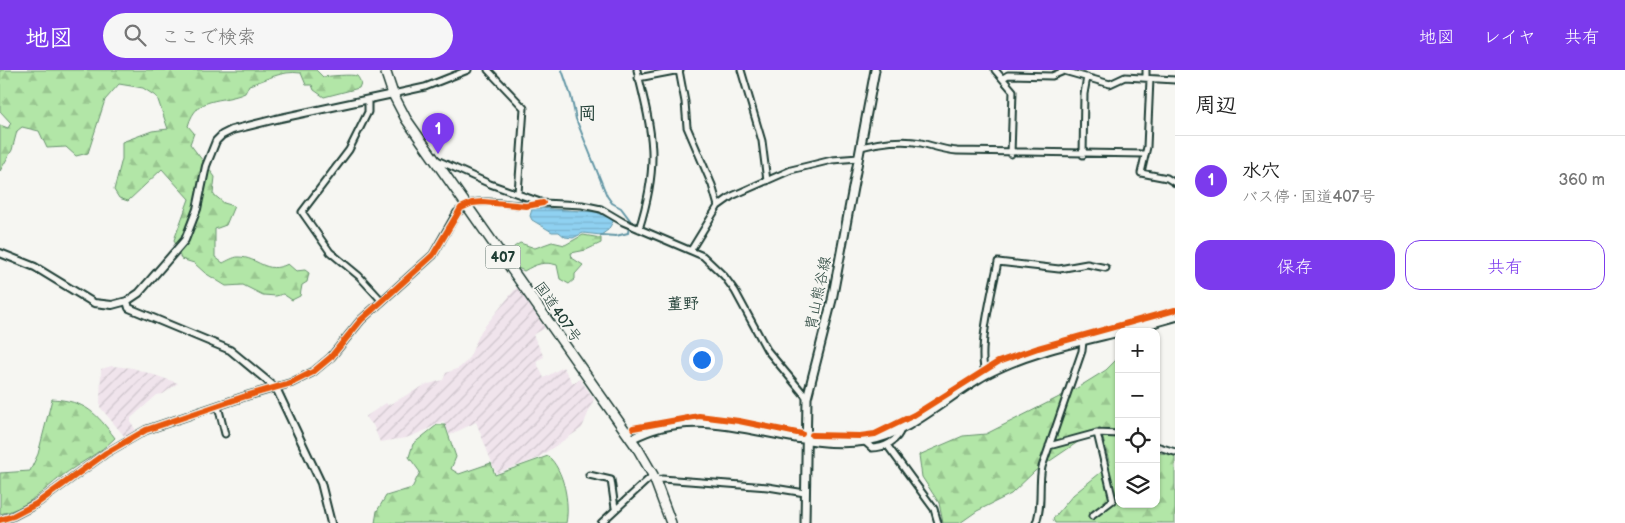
<!DOCTYPE html>
<html lang="ja">
<head>
<meta charset="utf-8">
<style>
  :root { --surface:#fff; --page:#f6f6f6; --text:#222; --muted:#767676; --line:#e0e0e0; --accent:#7c3aed }
  body { margin:0; font-family:"Balsamiq Sans","Klee One",sans-serif; background:var(--page); color:var(--text) }
  .controls { position:absolute; right:15px; bottom:15px; display:grid; overflow:hidden; border-radius:10px; box-shadow:0 1px 4px #0004 }
  .controls button { width:45px; height:45px; display:grid; place-items:center; padding:0; border:0; border-bottom:1px solid var(--line); background:var(--surface); color:var(--text); font:25px sans-serif }
  .you { position:absolute; left:701px; top:289px; width:18px; height:18px; margin:-12px; border:4px solid #fff; border-radius:50%; background:#1a73e8; box-shadow:0 0 0 8px #1a73e833 }
  .badge { display:grid; place-items:center; width:32px; height:32px; border-radius:50%; background:var(--accent); color:#fff; font-size:16px; font-weight:700 }
  .pin { position:absolute; translate:-50% -41px; filter:drop-shadow(0 1px 2px #0008) }
  .pin::after { content:''; position:absolute; top:26px; width:18px; height:15px; background:inherit; clip-path:polygon(0 0,100% 0,50% 100%) }
  .list { margin:0; padding:0; list-style:none }
  h2 { display:flex; justify-content:space-between; align-items:center; height:65px; margin:0; padding:0 20px; font-size:21px }
  h2 small { font-size:16px; font-weight:400; color:var(--muted) }
  .list li { display:grid; grid-template-columns:32px 1fr auto; gap:15px; align-items:center; box-sizing:border-box; height:90px; padding:0 20px; border-top:1px solid var(--line) }
  .list b { display:block; font-size:19px; white-space:nowrap }
  .list p { margin:0; font-size:16px; white-space:nowrap; color:var(--muted) }
  .list em { font-size:16px; font-style:normal; color:var(--muted) }
  .actions { display:flex; gap:10px; padding:15px 20px }
  .actions a { flex:1; padding:11px 0; border:1px solid var(--accent); border-radius:15px; text-align:center; font-size:18px; color:var(--accent) }
  .actions .main { background:var(--accent); color:#fff }
  .icon { flex:none; width:28px; height:28px; fill:none; stroke:currentColor; stroke-width:2; stroke-linecap:round; stroke-linejoin:round }
  .map { position:relative; flex:none; width:1175px; height:453px; overflow:hidden }
  header { display:flex; align-items:center; gap:30px; box-sizing:border-box; height:70px; padding:0 25px; background:var(--accent); color:#fff }
  header strong { font-size:24px }
  nav { display:flex; gap:28px; margin-inline-start:auto; font-size:18px }
  .search { width:350px; height:45px; background:var(--page); display:flex; align-items:center; gap:12px; box-sizing:border-box; padding:0 18px; border-radius:28px; color:var(--muted); font-size:19px }
  main { display:flex }
  aside { flex:1; background:var(--surface) }
  .map>svg:first-child { display:block }
</style>
</head>
<body>
<header>
<strong>地図</strong>
<div class="search"><svg class="icon" aria-label="search" viewBox="0 0 24 24"><circle cx="10" cy="10" r="6"/><path d="M15 15l6 6"/></svg>ここで検索</div>
<nav><a>地図</a><a>レイヤ</a><a>共有</a></nav>
</header>
<main>
<div class="map">
<svg width="1175" height="453" viewBox="0 0 1175 453">
  <defs>
    <pattern id="industrial-furrows" width="10" height="10" patternUnits="userSpaceOnUse" patternTransform="scale(1.25)"><rect width="10" height="10" fill="#f0e4ec"/><path d="M-1 1l2-2M0 10L10 0M9 11l2-2" fill="none" stroke="#cdc4cb"/></pattern>
    <pattern id="forest-firs" width="22" height="20" patternUnits="userSpaceOnUse" patternTransform="scale(1.25)"><rect width="22" height="20" fill="#b2e6a7"/><path d="M5 1l3.5 6h-7zM16 11l3.5 6h-7z" fill="#99c690"/></pattern>
    <pattern id="water-rules" width="6" height="5" patternUnits="userSpaceOnUse" patternTransform="scale(1.25)"><rect width="6" height="5" fill="#8fd1f1"/><path d="M0 2.5h6" fill="none" stroke="#7bb4cf"/></pattern>
  </defs>
  <rect width="100%" height="100%" fill="#f6f6f2"/>
  <filter id="ink" filterUnits="userSpaceOnUse"><feTurbulence type="fractalNoise" baseFrequency=".02" numOctaves="2"/><feDisplacementMap in="SourceGraphic" scale="10" xChannelSelector="R" yChannelSelector="G"/><feConvolveMatrix kernelMatrix="1 2 1 2 8 2 1 2 1" color-interpolation-filters="sRGB"/></filter>
  <g filter="url(#ink)">
    <!-- industrial -->
    <path fill="url(#industrial-furrows)" d="M 517,217 L 545,258 L 533,265 L 544,287 L 536,291 L 544,308 L 563,297 L 573,313 L 580,309 L 594,329 L 582,358 L 536,389 L 496,403 L 476,352 L 450,365 L 443,351 L 424,361 L 406,368 L 380,372 L 373,355 L 365,347 L 386,333 L 388,335 L 394,332 L 425,315 L 443,310 L 446,303 L 459,298 L 468,290 L 481,261 Z
      M 112,296 L 133,298 L 178,313 L 163,324 L 157,325 L 131,348 L 131,352 L 136,361 L 125,367 L 100,337 L 101,299 Z"/>
    <!-- forest -->
    <path fill="url(#forest-firs)" stroke="#68926e" d="M 0,0 L 316,0 L 323,7 C 328,6 353,4 357,6 C 359,8 360,11 361,13 L 359,18 L 324,27 L 314,20 L 312,15 L 306,15 L 301,3 C 281,0 267,10 249,15 L 245,23 C 221,34 197,24 188,56 L 194,63 L 190,74 L 215,107 L 213,124 L 224,133 L 234,136 L 226,155 L 215,159 L 215,187 L 223,193 C 227,191 234,187 238,187 C 259,187 265,205 288,194 L 296,201 L 305,200 L 309,203 L 307,212 L 302,215 L 300,226 L 292,230 L 283,224 L 276,226 L 263,225 L 243,215 L 226,216 L 205,203 L 194,193 L 181,189 L 174,170 L 189,129 L 162,99 L 128,131 L 119,128 L 114,120 L 122,89 L 122,72 L 152,61 L 168,59 L 157,27 L 143,18 L 119,14 L 105,30 L 88,83 L 76,86 L 66,77 L 47,78 L 39,61 L 22,57 L 17,61 L 12,80 L 0,101 L 0,55 L 8,58 L 11,53 L 0,41 Z
      M 583,165 L 601,168 L 601,173 L 586,180 L 571,183 L 572,188 L 583,195 L 575,204 L 575,209 L 569,214 L 560,209 L 557,195 C 544,191 536,194 524,201 L 516,197 L 512,191 L 514,177 L 520,173 L 535,178 L 552,172 L 565,175 Z
      M 1119,287 L 1119,434 L 1156,434 L 1156,382 L 1175,386 L 1175,453 L 1055,453 L 1053,449 L 1073,425 L 1110,395 L 1100,357 L 1035,401 L 1011,424 L 977,441 L 960,453 L 943,453 L 939,433 L 922,407 L 919,385 L 963,366 L 986,364 L 1077,318 L 1106,300 Z
      M 52,329 C 86,331 96,343 115,368 C 99,384 79,393 62,406 C 42,421 26,439 0,444 L 0,403 L 30,401 L 38,384 Z
      M 437,355 L 445,355 L 456,387 L 451,399 L 459,404 L 491,393 L 495,405 L 548,386 C 564,400 570,433 566,453 L 375,453 L 377,441 L 386,426 L 412,418 L 420,402 L 409,387 L 413,374 Z"/>
    <!-- water -->
    <path fill="url(#water-rules)" stroke="#6296a5" d="M 539,138 L 596,142 L 614,150 L 608,160 L 601,165 L 583,163 L 573,168 L 565,167 L 559,162 L 552,162 L 532,150 L 530,146 L 532,139 Z"/>
    <g fill="none" stroke-linecap="round" stroke-linejoin="round">
      <!-- stream -->
      <path stroke="#6296a5" stroke-width="2" d="M 562,0 L 571,26 L 576,49 L 607,126 L 612,133 L 621,138 L 630,150 L 628,163 L 616,166 L 601,165"/>
      <defs>
        <path id="minor" d="M 488,0 L 524,38 L 518,123
          M 637,0 C 653,65 660,93 639,159
          M 679,0 L 685,32 L 687,57 L 712,115 L 718,136
          M 741,0 L 762,71 L 767,111
          M 995,0 L 1013,21 L 1011,84
          M 1146,0 L 1146,8
          M 638,8 L 680,0
          M 1003,8 L 1008,5 L 1052,6 L 1064,1 L 1110,14 L 1125,7 L 1175,10
          M 1150,9 L 1147,77 L 1141,103 L 1167,108 L 1175,113
          M 393,24 L 425,17 L 468,0
          M 368,30 L 368,42 L 349,80 L 302,142 L 330,182 L 359,206 L 382,231
          M 861,77 C 879,72 903,69 921,73 C 933,76 944,80 957,81 L 1144,84
          M 1083,85 L 1084,24 L 1087,7
          M 437,90 L 490,114 L 543,133 L 582,135 L 601,139 L 623,152 L 703,186 L 724,206 L 735,221 L 767,280 L 807,328
          M 466,135 C 488,126 518,140 543,133
          M 691,180 L 718,136 L 732,126 L 791,100 L 832,90 L 859,88
          M 986,305 C 976,283 993,218 998,192 L 1059,199 L 1087,194 L 1106,198
          M 218,336 L 225,364
          M 864,371 L 872,378 C 884,378 898,371 901,359
          M 887,375 L 934,439 L 938,453
          M 1049,376 L 1097,363 L 1119,364
          M 1156,376 L 1175,382
          M 589,405 L 611,410 L 615,438
          M 655,411 L 662,409 L 768,417 L 805,423
          M 1092,446 L 1113,430 L 1097,363
          M 601,453 L 653,405
          M 1036,453 C 1043,435 1038,416 1042,397 L 1082,281 L 1083,271"/>
        <path id="tertiary" d="M 0,183 L 35,197 L 94,233 L 112,235 L 127,231 L 139,223 L 185,170 L 197,139 L 206,96 L 216,71 L 222,65 L 232,60 L 276,49 L 393,24
          M 127,231 L 129,238 L 230,280 L 276,318 L 321,413 L 331,453
          M 0,450 L 13,446 L 36,434 L 106,383 L 146,360 L 246,326 L 291,313 L 313,302 L 331,287 L 361,250 L 433,185 L 457,143 L 466,135"/>
        <path id="secondary" d="M 1121,262 L 1175,247
          M 631,369 C 707,327 787,383 866,371 C 910,364 947,326 985,305 C 1026,283 1074,273 1119,262
          M 805,453 L 807,328 L 832,230 L 875,0"/>
        <path id="trunk" d="M 385,0 L 393,24 L 406,49 L 638,379 L 653,405 L 671,453"/>
      </defs>
      <!-- minor casing -->
      <use href="#minor" stroke="#1f3d34" stroke-width="9"/>
      <!-- tertiary casing -->
      <use href="#tertiary" stroke="#1f3d34" stroke-width="10"/>
      <!-- secondary casing -->
      <use href="#secondary" stroke="#1f3d34" stroke-width="11"/>
      <!-- trunk casing -->
      <use href="#trunk" stroke="#1f3d34" stroke-width="12"/>
      <!-- minor -->
      <use href="#minor" stroke="#f6f6f2" stroke-width="5"/>
      <!-- tertiary -->
      <use href="#tertiary" stroke="#f6f6f2" stroke-width="6"/>
      <!-- secondary -->
      <use href="#secondary" stroke="#f6f6f2" stroke-width="7"/>
      <!-- trunk -->
      <use href="#trunk" stroke="#f6f6f2" stroke-width="9"/>
      <defs>
        <path id="cycleway" d="M 633,358 L 699,346 L 739,351 L 802,364
          M 812,365 L 860,366 L 875,364 L 914,345 L 998,292 L 1038,278 L 1175,240
          M 0,450 L 13,446 L 36,434 L 106,383 L 146,360 L 246,326 L 291,313 L 313,302 L 331,287 L 361,250 L 433,185 L 461,138 L 472,133 L 483,132 L 526,136 L 543,133"/>
      </defs>
      <!-- cycleway casing -->
      <use href="#cycleway" stroke="#f6f6f2" stroke-width="9"/>
      <!-- cycleway -->
      <use href="#cycleway" stroke="#e8590c" stroke-width="6"/>
    </g>
  </g>
  <g text-anchor="middle" stroke-width="4" stroke-linejoin="round" paint-order="stroke">
    <!-- shield labels -->
    <rect fill="#f6f6f2" stroke="#60746d" stroke-width="1" x="485.5" y="175.5" width="35" height="23" rx="4"/>
    <g font-size="14" font-weight="bold" fill="#1f3d34">
      <text x="503" y="192">407</text>
    </g>
    <!-- street labels -->
    <g font-size="15" fill="#1f3d34" stroke="#f6f6f2">
      <text transform="translate(818 223) rotate(-78)" y="5">胄山熊谷線</text>
      <text transform="translate(558 242) rotate(55)" y="5">国道407号</text>
    </g>
    <!-- neighbourhood labels -->
    <g font-size="16" font-weight="bold" fill="#1f3d34" stroke="#f6f6f2">
      <text x="683" y="239">董野</text>
    </g>
    <!-- quarter labels -->
    <g font-size="18" font-weight="bold" fill="#1f3d34" stroke="#f6f6f2">
      <text x="587" y="49">岡</text>
    </g>
  </g>
</svg>
<div class="controls">
<button>+</button>
<button>−</button>
<button><svg class="icon" aria-label="locate" viewBox="0 0 24 24"><circle cx="12" cy="12" r="6"/><path d="M12 2v4M12 18v4M2 12h4M18 12h4"/></svg></button>
<button><svg class="icon" aria-label="layers" viewBox="0 0 24 24"><path d="M12 4l9 5-9 5-9-5zM3 14l9 5 9-5"/></svg></button>
</div>
<div class="you"></div>
<div class="pin badge" style="left:438px;top:84px">1</div>
</div>
<aside>
<h2>周辺<small></small></h2>
<ul class="list">
<li><span class="badge">1</span><div><b>水穴</b><p>バス停 · 国道407号</p></div><em>360 m</em></li>
</ul>
<div class="actions"><a class="main">保存</a><a>共有</a></div>
</aside>
</main>
</body>
</html>
